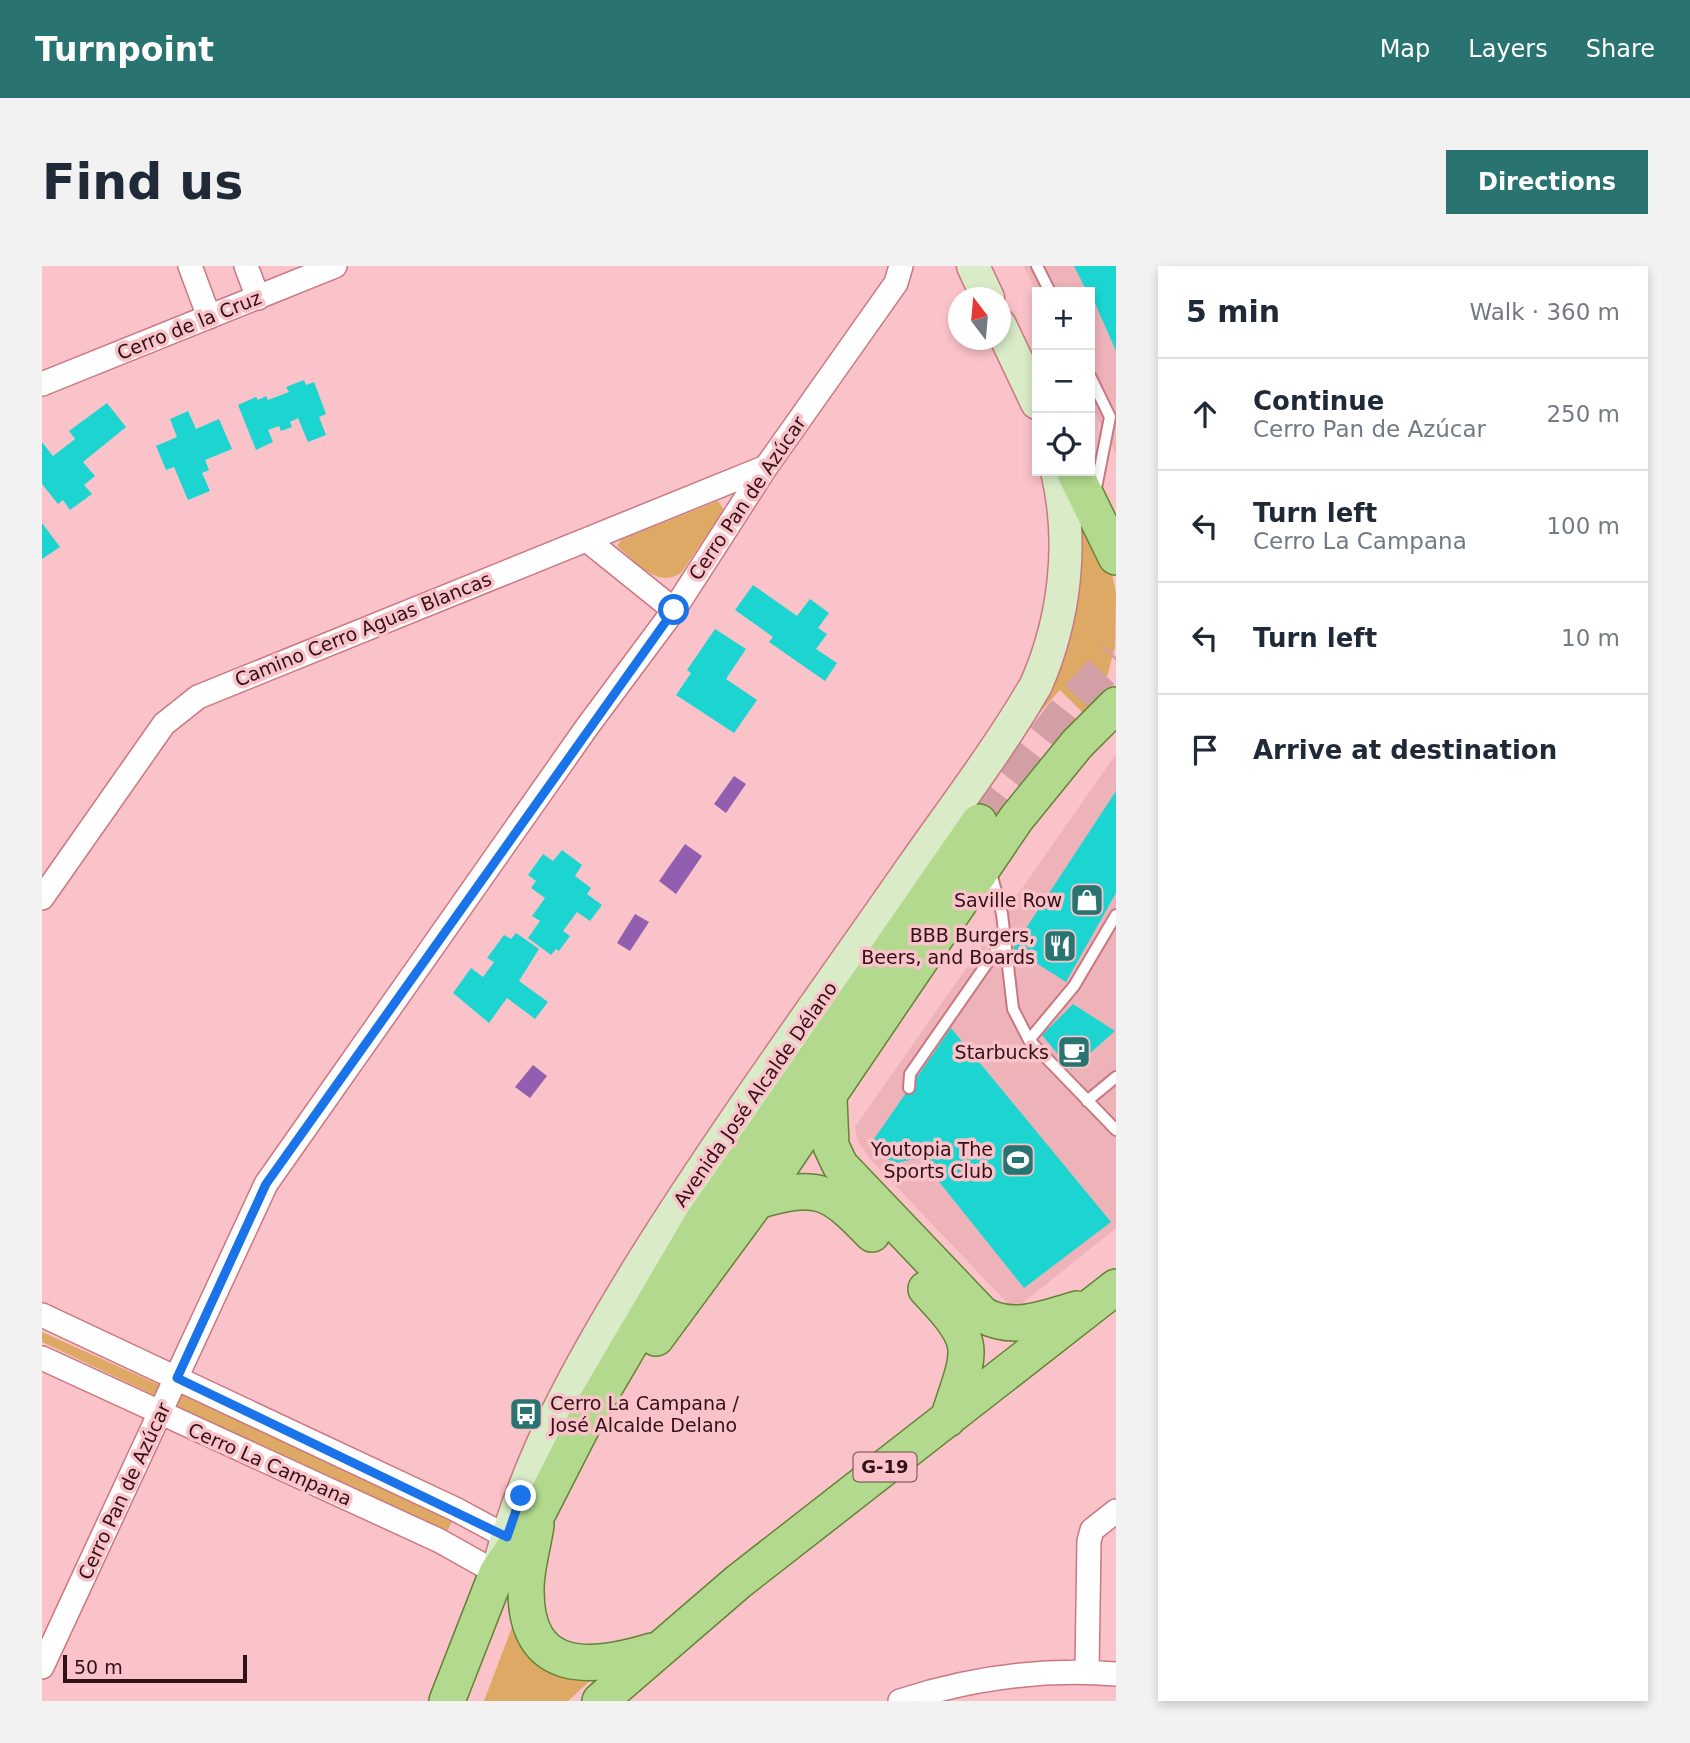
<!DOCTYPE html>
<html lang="en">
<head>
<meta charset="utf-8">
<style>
  :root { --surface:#fff; --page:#f2f2f3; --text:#1f2937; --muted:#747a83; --line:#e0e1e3; --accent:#297370 }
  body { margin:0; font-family:"DejaVu Sans",sans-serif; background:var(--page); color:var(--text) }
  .controls { position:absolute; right:21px; top:21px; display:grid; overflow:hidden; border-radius:0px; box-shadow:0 4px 10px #0003 }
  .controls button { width:63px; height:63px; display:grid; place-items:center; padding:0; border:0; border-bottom:2px solid var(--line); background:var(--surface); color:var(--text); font:35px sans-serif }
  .compass { position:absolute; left:906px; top:21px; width:63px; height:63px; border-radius:50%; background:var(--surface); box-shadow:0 4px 10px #0003; rotate:344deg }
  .scale { position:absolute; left:21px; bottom:18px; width:184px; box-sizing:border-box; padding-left:7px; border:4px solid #311116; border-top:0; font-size:19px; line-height:24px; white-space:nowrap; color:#311116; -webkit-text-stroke:5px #fac3c9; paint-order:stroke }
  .stop { position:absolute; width:21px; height:21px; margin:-16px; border:5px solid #1a73e8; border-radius:50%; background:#fff }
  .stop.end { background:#1a73e8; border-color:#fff; box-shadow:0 2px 7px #0008 }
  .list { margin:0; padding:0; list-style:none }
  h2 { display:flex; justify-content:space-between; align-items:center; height:91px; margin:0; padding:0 28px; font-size:30px }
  h2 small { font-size:23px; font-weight:400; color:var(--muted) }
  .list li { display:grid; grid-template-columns:46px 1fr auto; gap:21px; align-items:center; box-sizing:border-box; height:112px; padding:0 28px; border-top:2px solid var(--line) }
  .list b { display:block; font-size:26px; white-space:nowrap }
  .list p { margin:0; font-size:23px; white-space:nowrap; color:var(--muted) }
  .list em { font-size:23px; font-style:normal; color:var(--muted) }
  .icon { flex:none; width:38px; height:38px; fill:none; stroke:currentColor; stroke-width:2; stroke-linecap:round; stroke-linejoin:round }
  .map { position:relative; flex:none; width:1074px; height:1435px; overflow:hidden; border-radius:0px }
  header { display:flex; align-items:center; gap:42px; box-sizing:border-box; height:98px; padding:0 35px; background:var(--accent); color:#fff }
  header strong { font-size:33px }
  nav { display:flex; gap:38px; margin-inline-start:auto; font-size:24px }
  .intro { display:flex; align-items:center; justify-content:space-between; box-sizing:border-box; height:168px; padding:0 42px }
  h1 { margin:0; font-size:49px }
  .button { padding:18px 32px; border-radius:0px; background:var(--accent); color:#fff; font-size:24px; font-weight:700 }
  main { display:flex; gap:42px; padding:0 42px }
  aside { flex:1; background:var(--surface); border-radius:0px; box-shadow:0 4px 10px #0003 }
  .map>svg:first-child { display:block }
</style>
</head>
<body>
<header>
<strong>Turnpoint</strong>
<nav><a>Map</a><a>Layers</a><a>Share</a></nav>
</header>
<div class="intro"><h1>Find us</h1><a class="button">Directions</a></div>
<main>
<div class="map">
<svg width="1074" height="1435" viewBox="0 0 1074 1435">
  <rect width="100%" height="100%" fill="#fac3c9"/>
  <!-- built -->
  <path fill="#eeb3b9" d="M 982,0 L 1074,0 L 1074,188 L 1048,137 L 1048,26 L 995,28 Z
    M 1074,488 L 1074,962 L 972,1044 L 827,892 L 816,875 L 813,861 Z"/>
  <!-- green -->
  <path fill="#dea964" d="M 676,235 L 682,244 L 639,307 C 614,323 594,295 575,280 L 580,273 Z
    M 1040,259 L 1070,308 L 1074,327 L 1073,381 L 1062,422 L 1044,450 L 1018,424 L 992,453 L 1020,388 L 1034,340 Z
    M 0,1066 L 412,1252 L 404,1267 L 0,1076 Z
    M 472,1356 L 553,1410 L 526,1435 L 442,1435 Z"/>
  <!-- water -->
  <path fill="#925eb0" d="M 692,510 L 704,518 L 684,547 L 672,538 Z
    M 643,578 L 660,590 L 634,628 L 617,615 Z
    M 593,648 L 607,656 L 588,685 L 575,677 Z
    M 491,799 L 505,810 L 488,832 L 473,821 Z"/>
  <!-- building -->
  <path fill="#1cd5d1" d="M 1032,0 L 1074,0 L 1074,85 L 1048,26 L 1045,26 Z
    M 262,114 L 264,119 L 272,116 L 284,148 L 277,151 L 284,169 L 266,176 L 256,152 L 248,156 L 250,161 L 239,165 L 237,160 L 226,164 L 231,176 L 214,184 L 196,139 L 214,131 L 216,134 L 224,130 L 226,134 L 247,126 L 244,121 Z
    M 65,137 L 84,161 L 41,196 L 53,210 L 42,219 L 50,228 L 28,244 L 21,234 L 16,238 L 0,218 L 0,176 L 11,190 L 33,173 L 27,165 Z
    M 146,145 L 154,163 L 177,153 L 190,183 L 163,194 L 167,204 L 160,207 L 168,225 L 146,234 L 132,201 L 124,204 L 114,180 L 135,171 L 128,153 Z
    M 0,257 L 18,281 L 0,293 Z
    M 711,319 L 755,350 L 768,333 L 787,347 L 776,362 L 785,368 L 774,383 L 795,397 L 783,415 L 727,376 L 731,371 L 693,344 Z
    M 673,363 L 704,383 L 684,413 L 715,434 L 692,467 L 634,429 L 649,407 L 645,404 Z
    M 1074,525 L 1074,627 L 1024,716 L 971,682 Z
    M 520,584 L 540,599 L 533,610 L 549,622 L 545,628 L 560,639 L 548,655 L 535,646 L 521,665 L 528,670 L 517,685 L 514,683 L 509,689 L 486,672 L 498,655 L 490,650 L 503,632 L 489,622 L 494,615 L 486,609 L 501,588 L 511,595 Z
    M 474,667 L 497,683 L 477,715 L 506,736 L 493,753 L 465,732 L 447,757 L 411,727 L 429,702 L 441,711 L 452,696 L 445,692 L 462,669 L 469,673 Z
    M 1031,738 L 1073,765 L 1029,804 L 1000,769 Z
    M 909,762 L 1069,956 L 982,1022 L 878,892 L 849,898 L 832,873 Z"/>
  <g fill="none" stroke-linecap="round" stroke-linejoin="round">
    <!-- primary-tunnel -->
    <path stroke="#d29fa5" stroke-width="35" stroke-dasharray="35 18" stroke-linecap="butt" d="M 937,556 L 1029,438 L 1074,391"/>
    <defs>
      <path id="service" d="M 995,0 L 1008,26
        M 1048,110 L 1068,151 L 1053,227
        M 948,603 L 960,648 L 971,743 L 987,774 L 1074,864
        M 987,774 L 1032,720 L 1074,649
        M 867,822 L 868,808 L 962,673
        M 1045,835 L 1074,811"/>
      <path id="minor" d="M 148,0 L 167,51
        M 204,0 L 216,32
        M 0,118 L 293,0
        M 545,274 L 632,344
        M 0,632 L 122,458 L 156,431 L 724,201
        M 0,1049 L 413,1243 L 465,1271
        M 0,1092 L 398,1275 L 455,1307
        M 0,1401 L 224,918 L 545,461 L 632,344 L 724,201 L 854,17 L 859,0
        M 1045,1406 L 1047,1275 L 1050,1264 L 1074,1245
        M 858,1435 C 929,1412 999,1402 1074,1408"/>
      <path id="secondary" d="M 931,0 L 946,32
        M 958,59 L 995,137
        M 459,1293 C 488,1186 542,1091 600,997 C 684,862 778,734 869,603 C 911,543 957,483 994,419 C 1023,353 1032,276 1015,205"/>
      <path id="primary" d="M 1032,205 L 1074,291
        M 787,832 L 789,880 L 798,899 L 941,1049 C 972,1066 1003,1052 1035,1043
        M 715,935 C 776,917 788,924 830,968
        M 884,1023 C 938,1080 929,1081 906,1153
        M 614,1072 L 715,935 L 974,553 L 1035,478 L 1074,439
        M 494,1259 C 491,1280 484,1302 484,1323 C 483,1409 548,1404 610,1385
        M 405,1435 L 455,1307 L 497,1245 L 543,1155 L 661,954 L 937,556
        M 558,1435 L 696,1316 L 1074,1021"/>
    </defs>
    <!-- service casing -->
    <use href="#service" stroke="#cb7781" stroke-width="14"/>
    <!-- minor casing -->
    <use href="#minor" stroke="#cb7781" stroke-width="26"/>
    <!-- secondary casing -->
    <use href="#secondary" stroke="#cb7781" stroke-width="35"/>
    <!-- primary casing -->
    <use href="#primary" stroke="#658334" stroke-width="38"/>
    <!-- service -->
    <use href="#service" stroke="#fff" stroke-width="10"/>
    <!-- minor -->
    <use href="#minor" stroke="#fff" stroke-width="23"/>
    <!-- secondary -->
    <use href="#secondary" stroke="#d9ecc7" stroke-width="32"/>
    <!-- primary -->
    <use href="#primary" stroke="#b3d98f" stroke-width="35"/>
  </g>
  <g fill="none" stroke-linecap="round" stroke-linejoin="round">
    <!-- route -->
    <path stroke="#1a73e8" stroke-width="9" d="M 479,1230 L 465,1271 L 135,1112 L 224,918 L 632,344"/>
  </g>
  <!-- icons -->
  <defs>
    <symbol id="shop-square" viewBox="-11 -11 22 22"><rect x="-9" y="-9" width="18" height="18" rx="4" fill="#297370" stroke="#fac3c9"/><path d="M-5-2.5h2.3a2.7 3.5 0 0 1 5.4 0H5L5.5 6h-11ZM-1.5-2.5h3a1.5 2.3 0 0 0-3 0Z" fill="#fff"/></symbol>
    <symbol id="restaurant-square" viewBox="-11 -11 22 22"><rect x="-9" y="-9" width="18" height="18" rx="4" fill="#297370" stroke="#fac3c9"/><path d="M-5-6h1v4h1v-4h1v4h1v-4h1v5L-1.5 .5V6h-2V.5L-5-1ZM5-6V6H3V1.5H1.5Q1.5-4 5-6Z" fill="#fff"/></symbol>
    <symbol id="cafe-square" viewBox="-11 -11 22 22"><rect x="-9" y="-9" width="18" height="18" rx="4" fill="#297370" stroke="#fac3c9"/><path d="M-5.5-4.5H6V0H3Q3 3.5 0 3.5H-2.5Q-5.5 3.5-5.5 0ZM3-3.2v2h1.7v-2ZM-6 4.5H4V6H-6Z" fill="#fff"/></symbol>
    <symbol id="stadium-square" viewBox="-11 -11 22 22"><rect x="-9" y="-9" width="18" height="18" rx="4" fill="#297370" stroke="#fac3c9"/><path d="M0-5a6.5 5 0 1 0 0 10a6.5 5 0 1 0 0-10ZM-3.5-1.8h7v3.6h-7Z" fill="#fff"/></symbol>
    <symbol id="bus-square" viewBox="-11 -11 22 22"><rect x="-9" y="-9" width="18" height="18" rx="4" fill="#297370" stroke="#fac3c9"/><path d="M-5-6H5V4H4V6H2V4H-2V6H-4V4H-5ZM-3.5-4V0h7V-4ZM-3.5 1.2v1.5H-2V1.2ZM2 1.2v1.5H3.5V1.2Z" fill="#fff"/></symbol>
  </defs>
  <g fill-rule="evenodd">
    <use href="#shop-square" x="1026" y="615" width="38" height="38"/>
    <use href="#restaurant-square" x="999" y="661" width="38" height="38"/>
    <use href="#cafe-square" x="1013" y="767" width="38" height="38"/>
    <use href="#stadium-square" x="957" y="875" width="38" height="38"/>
    <use href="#bus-square" x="465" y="1129" width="38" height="38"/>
  </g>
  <g text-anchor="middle" stroke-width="7" stroke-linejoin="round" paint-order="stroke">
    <!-- shield labels -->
    <rect fill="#fac3c9" stroke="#6d464c" stroke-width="2" x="811.5" y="1186.5" width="63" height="29" rx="5"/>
    <g font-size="18" font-weight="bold" fill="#311116">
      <text x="843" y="1207">G-19</text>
    </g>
    <!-- street labels -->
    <g font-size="19" fill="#311116" stroke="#fac3c9">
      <text transform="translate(147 59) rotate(-22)" y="7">Cerro de la Cruz</text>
      <text transform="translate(705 232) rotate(-56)" y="7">Cerro Pan de Azúcar</text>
      <text transform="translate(321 363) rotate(-22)" y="7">Camino Cerro Aguas Blancas</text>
      <text transform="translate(713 828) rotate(-55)" y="7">Avenida José Alcalde Délano</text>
      <text transform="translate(228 1198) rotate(24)" y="7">Cerro La Campana</text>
      <text transform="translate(82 1225) rotate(-65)" y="7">Cerro Pan de Azúcar</text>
    </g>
    <!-- poi labels -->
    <g font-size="19" fill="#311116" stroke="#fac3c9" text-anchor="end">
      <text x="1020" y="641">Saville Row</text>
      <text x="993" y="676">BBB Burgers,<tspan x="993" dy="22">Beers, and Boards</tspan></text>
      <text x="1007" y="793">Starbucks</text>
      <text x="951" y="890">Youtopia The<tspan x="951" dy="22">Sports Club</tspan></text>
      <text x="508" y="1144" text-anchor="start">Cerro La Campana /<tspan x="508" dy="22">José Alcalde Delano</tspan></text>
    </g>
  </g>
</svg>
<div class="controls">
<button>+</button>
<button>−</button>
<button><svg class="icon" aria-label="locate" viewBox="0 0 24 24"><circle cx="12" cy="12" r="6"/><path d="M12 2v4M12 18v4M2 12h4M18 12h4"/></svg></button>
</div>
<svg class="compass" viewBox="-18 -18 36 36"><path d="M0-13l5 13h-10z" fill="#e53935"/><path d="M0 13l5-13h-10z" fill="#747a83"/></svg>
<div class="scale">50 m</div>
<div class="stop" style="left:632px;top:344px"></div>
<div class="stop end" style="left:479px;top:1230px"></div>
</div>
<aside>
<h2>5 min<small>Walk · 360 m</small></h2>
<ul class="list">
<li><svg class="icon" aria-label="ahead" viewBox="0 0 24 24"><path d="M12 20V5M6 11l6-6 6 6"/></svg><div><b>Continue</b><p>Cerro Pan de Azúcar</p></div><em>250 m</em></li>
<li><svg class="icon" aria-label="left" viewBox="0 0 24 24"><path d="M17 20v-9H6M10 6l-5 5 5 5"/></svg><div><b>Turn left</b><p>Cerro La Campana</p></div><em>100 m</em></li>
<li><svg class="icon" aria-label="left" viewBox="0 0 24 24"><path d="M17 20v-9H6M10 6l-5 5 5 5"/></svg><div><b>Turn left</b></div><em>10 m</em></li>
<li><svg class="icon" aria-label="arrive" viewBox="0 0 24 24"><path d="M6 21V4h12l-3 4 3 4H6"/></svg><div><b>Arrive at destination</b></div></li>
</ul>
</aside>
</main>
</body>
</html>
